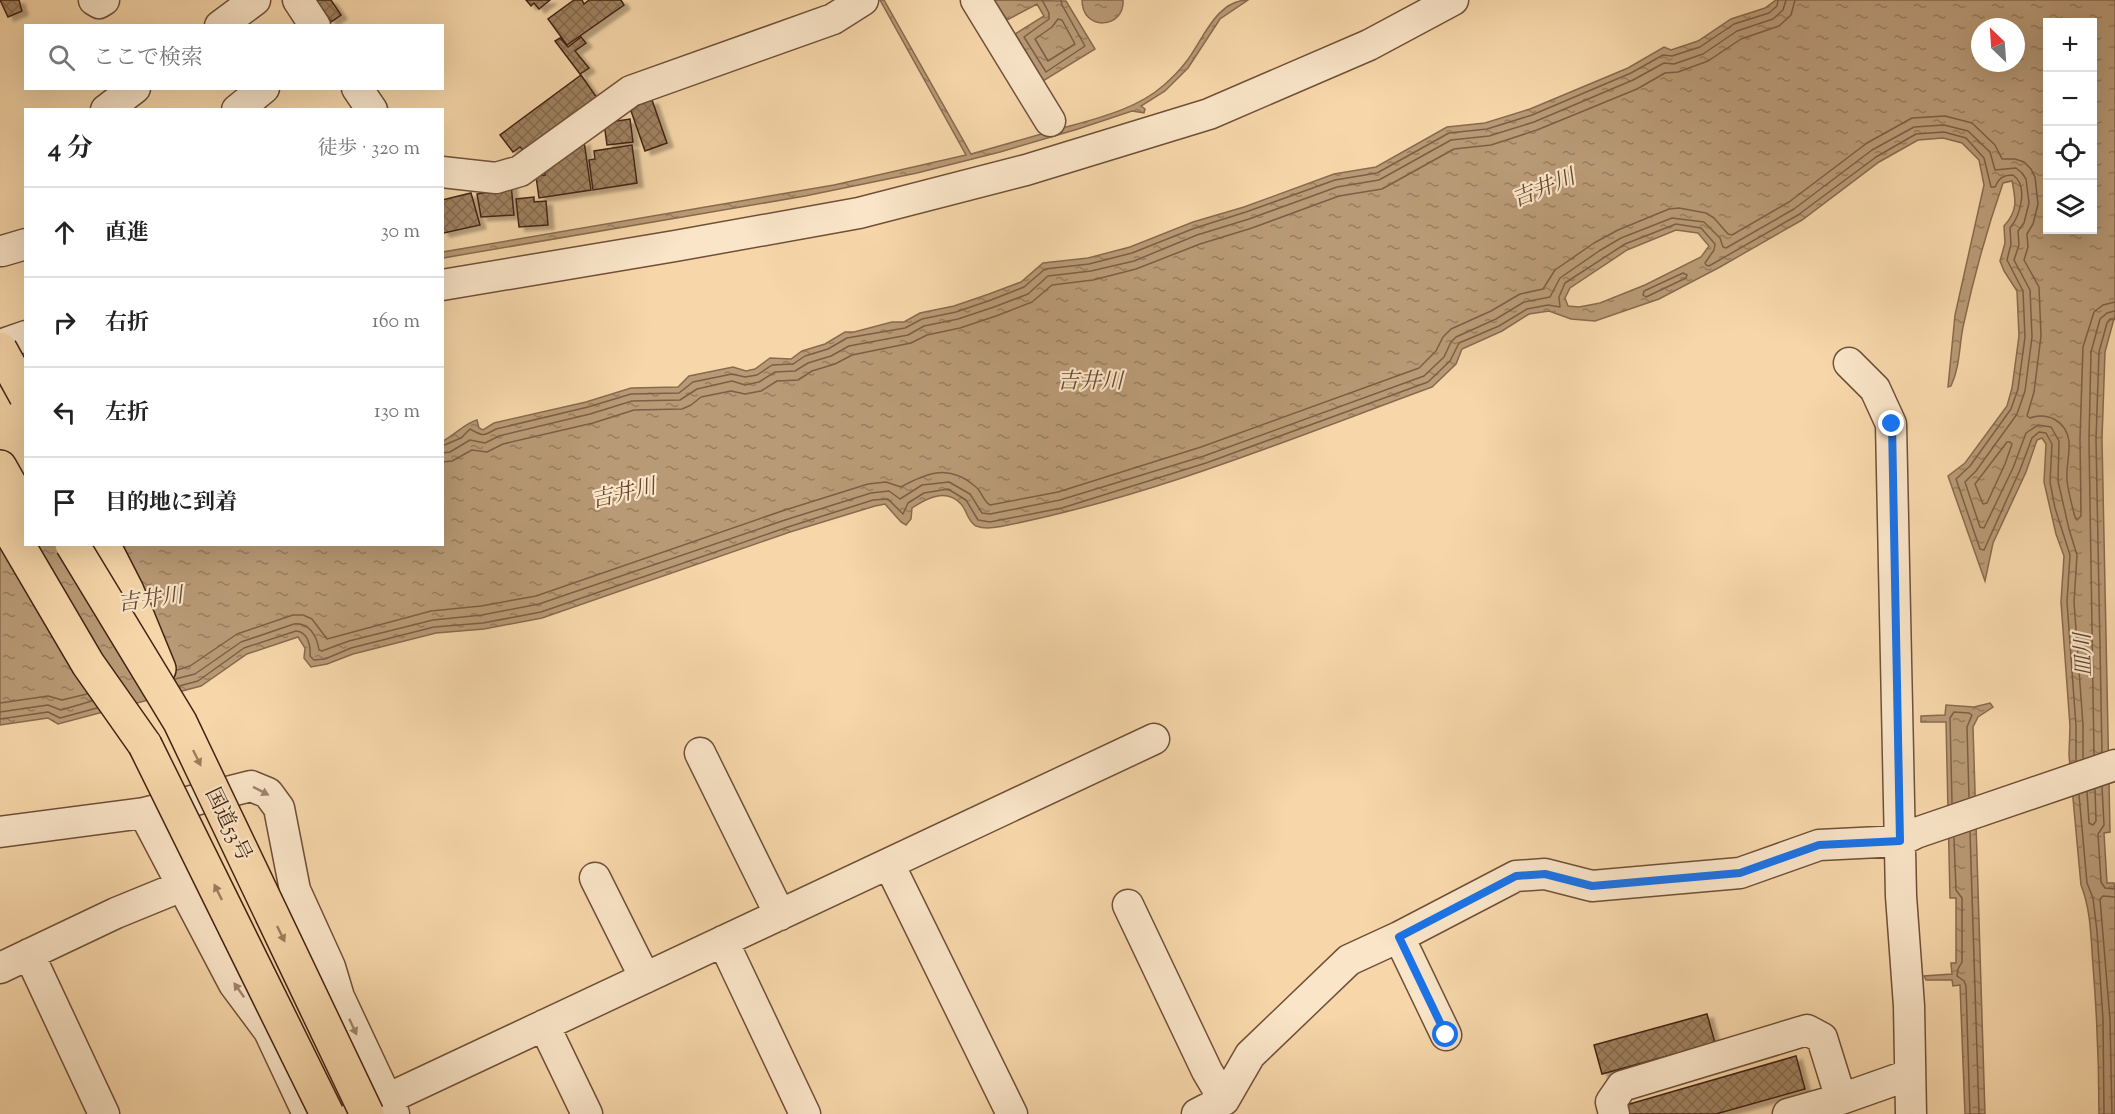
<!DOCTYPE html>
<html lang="ja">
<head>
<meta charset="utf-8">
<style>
  :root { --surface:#fff; --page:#f2f2f2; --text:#222; --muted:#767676; --line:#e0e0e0 }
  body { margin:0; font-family:"Sorts Mill Goudy","Noto Serif JP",serif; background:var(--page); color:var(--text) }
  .controls { position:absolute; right:18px; top:18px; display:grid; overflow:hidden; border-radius:0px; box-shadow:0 6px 24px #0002 }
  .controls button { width:54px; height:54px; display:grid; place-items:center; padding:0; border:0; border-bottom:2px solid var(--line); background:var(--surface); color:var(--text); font:30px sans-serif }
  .compass { position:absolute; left:1971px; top:18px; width:54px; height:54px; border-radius:50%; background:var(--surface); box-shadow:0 6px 24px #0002; rotate:335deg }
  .stop { position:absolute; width:18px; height:18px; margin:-14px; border:4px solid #1a73e8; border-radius:50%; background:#fff }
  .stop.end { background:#1a73e8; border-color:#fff; box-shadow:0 2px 6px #0008 }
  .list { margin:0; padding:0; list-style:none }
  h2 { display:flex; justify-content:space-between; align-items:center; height:78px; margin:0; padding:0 24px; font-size:26px }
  h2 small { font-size:20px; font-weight:400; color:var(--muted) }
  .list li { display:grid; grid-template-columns:39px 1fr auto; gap:18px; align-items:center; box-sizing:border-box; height:90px; padding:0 24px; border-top:2px solid var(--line) }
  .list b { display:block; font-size:22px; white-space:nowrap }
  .list em { font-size:20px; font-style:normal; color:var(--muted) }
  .icon { flex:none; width:33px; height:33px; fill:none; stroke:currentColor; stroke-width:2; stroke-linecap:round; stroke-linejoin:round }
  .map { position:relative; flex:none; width:2115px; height:1114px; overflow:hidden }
  .search { position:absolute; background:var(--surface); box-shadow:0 6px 24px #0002; left:24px; top:24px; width:420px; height:66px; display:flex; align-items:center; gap:15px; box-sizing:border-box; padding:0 21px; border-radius:0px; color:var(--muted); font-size:22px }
  .panel { position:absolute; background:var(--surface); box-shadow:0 6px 24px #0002; left:24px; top:108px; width:420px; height:438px; border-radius:0px }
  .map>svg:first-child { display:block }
</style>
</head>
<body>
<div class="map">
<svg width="2115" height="1114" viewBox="0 0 2115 1114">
  <defs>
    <pattern id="water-ripples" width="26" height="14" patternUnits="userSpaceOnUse" patternTransform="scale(1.5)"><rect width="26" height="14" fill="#b99a76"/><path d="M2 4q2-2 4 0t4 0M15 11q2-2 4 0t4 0" fill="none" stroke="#987d5f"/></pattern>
    <pattern id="building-cross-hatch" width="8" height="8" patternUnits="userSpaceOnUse" patternTransform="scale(1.5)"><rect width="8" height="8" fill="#a08161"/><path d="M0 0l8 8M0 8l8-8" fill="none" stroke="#84694f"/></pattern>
    <filter id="shadow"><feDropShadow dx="6" dy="4" stdDeviation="1.5" flood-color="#0004"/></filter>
  </defs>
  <rect width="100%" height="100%" fill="#f7d7aa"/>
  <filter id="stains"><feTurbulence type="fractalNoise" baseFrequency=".00333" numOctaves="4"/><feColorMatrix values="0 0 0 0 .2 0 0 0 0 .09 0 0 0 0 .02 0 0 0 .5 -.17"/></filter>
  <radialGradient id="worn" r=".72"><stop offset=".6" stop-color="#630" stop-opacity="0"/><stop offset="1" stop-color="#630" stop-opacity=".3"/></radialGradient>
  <!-- water -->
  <path fill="url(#water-ripples)" stroke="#896a4e" stroke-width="1.5" fill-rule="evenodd" d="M 880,0 L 884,0 L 971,154 C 1000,146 1030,137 1059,129 C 1095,119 1136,110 1164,85 C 1172,78 1180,70 1186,62 C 1203,40 1216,0 1248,0 L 1220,19 L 1188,68 L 1165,91 L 1141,106 L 1145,109 L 1144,113 L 1132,111 L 1078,129 L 1000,152 L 917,173 L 805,196 L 443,258 L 443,252 L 834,185 L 966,155 Z
    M 994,0 L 1066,1 L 1095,49 L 1043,81 L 1015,34 L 1044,16 L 1037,4 L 1007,20 Z
    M 1082,0 L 1123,0 C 1125,29 1082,32 1082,0 Z
    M 1776,0 L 2115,0 L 2115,315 L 2105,352 L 2102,439 L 2110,832 L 2104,833 L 2107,883 L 2114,883 L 2115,889 L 2115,1114 L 2099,1114 C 2099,1065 2097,1016 2093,966 C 2091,939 2091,910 2081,885 L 2069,755 L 2070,726 L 2061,602 L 2064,556 L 2056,534 L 2044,482 L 2046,444 L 2042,438 L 2037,440 L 2026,472 L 1993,543 L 1985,581 L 1948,476 L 1965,463 L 2007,406 L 2012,388 L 2019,336 L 2017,291 L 2004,271 L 2000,261 L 2005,243 L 2004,226 C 2018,211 2016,200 2012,181 L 2003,183 C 1987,229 1973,280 1963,327 C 1959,347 1960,367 1951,386 L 1948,387 L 1955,315 L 1984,185 L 1979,160 L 1962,143 L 1943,138 L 1918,140 L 1879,162 L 1802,220 L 1720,267 L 1659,299 L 1595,321 L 1571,319 L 1549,311 L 1529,314 L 1502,331 L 1462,349 L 1456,364 L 1432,387 C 1293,438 1153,496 1008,525 C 998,527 986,530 976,526 C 967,521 967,510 961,504 C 946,488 927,498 912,508 L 911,519 L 906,525 L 901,522 L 885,504 L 875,506 L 790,532 L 542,618 L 484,629 L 436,633 L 353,654 L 327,664 L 311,667 L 304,658 L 305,648 L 298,637 L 247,654 L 201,686 L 58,724 L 48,718 L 0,725 L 0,527 L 26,544 L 442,544 L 443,441 C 455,435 465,423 477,420 L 479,428 L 483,430 L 494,423 L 586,402 L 631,388 L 678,387 L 689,376 L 733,367 L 746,371 L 755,369 L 770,358 L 791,359 L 802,351 L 825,344 L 845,332 L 854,332 L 892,322 L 904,322 L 920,313 L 954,306 L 989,294 L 1021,282 L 1043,263 L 1088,258 L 1130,247 L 1193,222 L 1244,207 L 1334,174 L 1376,167 L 1447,127 L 1485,123 L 1530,109 L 1628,68 L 1664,47 L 1671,50 L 1698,41 L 1731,19 L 1765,8 ZM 2048,22 L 2092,22 L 2092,230 L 2048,230 ZM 1980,27 L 2016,27 L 2016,63 L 1980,63 ZM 1676,230 L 1698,233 L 1709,246 L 1701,257 L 1645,285 L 1600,303 L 1579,307 L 1568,306 L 1565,298 L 1570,288 L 1627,250 Z
    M 1990,703 L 1993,707 L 1978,717 L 1973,727 L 1985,1114 L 1965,1114 L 1960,985 L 1953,986 L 1952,980 L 1926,980 L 1924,976 L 1952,974 L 1951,963 L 1956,963 L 1956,898 L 1950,898 L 1946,722 L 1921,722 L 1921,716 L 1945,715 L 1946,705 L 1974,707 Z"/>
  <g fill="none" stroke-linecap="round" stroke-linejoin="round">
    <!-- shore -->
    <path stroke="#7e5e44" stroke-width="1.5" d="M 1042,0 L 1049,13 L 1049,19 L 1024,37 L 1046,72 L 1085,46 L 1062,5 L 1061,0
      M 1058,19 L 1062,20 L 1075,44 L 1048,61 L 1035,39 L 1052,27 Z
      M 1683,273 L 1687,275 L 1686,278 L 1646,297 L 1643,295 L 1644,291 Z
      M 2007,442 L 2010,442 L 2012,444 L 2005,464 L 1987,503 L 1983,504 L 1975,484 Z
      M 442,446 L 461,438 L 470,429 C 483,436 482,437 496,429 L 588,407 L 631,394 L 679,393 L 693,382 L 732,374 L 745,377 L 757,375 L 772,365 L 793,364 L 805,356 L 828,349 L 847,338 L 905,328 L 922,319 L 956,312 L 991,300 L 1024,287 L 1045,269 L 1089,264 L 1132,253 L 1195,228 L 1246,212 L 1335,180 L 1377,173 L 1449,133 L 1487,129 L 1532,115 L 1631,73 L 1663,55 L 1672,56 L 1700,47 L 1734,24 L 1769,13 L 1777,6 L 1778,0
      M 442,453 L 450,452 L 470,440 L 485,443 L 499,436 L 590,414 L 632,401 L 680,400 L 697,389 L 732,381 L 745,385 L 759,382 L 775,372 L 795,371 L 808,363 L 831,356 L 849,346 L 908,335 L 924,326 L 958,319 L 994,307 L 1028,294 L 1048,276 L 1091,271 L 1134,261 L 1197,235 L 1249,219 L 1337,187 L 1379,180 L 1451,140 L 1489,136 L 1534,122 L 1633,80 L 1664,63 L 1674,64 L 1703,54 L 1737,31 L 1773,19 L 1783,10 L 1786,0
      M 442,462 L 452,461 L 472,450 L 487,452 L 503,444 L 593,423 L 634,410 L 682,409 L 691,405 L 701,397 L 731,391 L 745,394 L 761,391 L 777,381 L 798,380 L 812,371 L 835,364 L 852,355 L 911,343 L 927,335 L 960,328 L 996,316 L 1032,302 L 1052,285 L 1093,280 L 1136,269 L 1200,244 L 1252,228 L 1339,196 L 1382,189 L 1454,149 L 1491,145 L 1537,130 L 1637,89 L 1665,73 L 1678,72 L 1708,61 L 1741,39 L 1779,26 L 1791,15 L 1795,0
      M 177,670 L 190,666 L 237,634 L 293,615 L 303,615 L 312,619 L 327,639 L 431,611 L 481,606 L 536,596 L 782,511 L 868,484 L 886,482 L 901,487 C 928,472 950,464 976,487 C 982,492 983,501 990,505 L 1058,492 L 1201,447 L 1419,368 L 1436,351 L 1443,337 L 1451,329 L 1491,311 L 1520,294 L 1543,289 L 1555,270 L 1594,243 L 1618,230 L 1669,209 L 1679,208 L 1706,213 L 1714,218 L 1728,234 L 1732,235 L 1789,202 L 1867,143 L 1912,118 L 1945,116 L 1972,123 L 1995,145 L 2002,159 L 2015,159 L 2024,162 L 2031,169 L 2035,177 L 2038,204 L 2033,224 L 2027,234 L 2028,247 L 2024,260 L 2039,287 L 2041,336 L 2034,392 L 2027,416 L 2030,418 C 2048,412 2066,421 2069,441 C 2070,454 2066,467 2067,480 C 2068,492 2072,505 2075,517 L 2077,520 L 2081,516 L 2080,438 L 2083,347 L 2094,312 L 2103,305 L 2115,302
      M 175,679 L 195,674 L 241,642 L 294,624 C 309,622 317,636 319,650 L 322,651 L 349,641 L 433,620 L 482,615 L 539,604 L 785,520 L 871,493 L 889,491 L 900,499 L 922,485 L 949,482 L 970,494 L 982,513 L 990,514 L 1060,500 L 1204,456 L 1424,376 L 1444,357 L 1451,342 L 1456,337 L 1496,319 L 1524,302 L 1550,297 L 1560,278 L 1599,251 L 1621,238 L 1672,218 L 1704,222 L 1720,238 L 1723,247 L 1726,248 L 1794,209 L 1872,150 L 1914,127 L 1944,125 L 1968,131 L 1990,152 L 1995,170 L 2016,168 L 2022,173 L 2026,179 L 2029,203 L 2024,223 L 2018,231 L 2019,245 L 2014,260 L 2030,290 L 2032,337 L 2025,391 L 2017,414 L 1976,471 L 1965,482 L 1980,527 L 1984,528 L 2013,468 L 2026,433 L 2038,425 L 2051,427 L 2059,441 L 2058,481 L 2069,529 L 2077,555 L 2074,602 L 2083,725 L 2083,758
      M 179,686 L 198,681 L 244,648 L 296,631 C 308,632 311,646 310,656 L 314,660 L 325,659 L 351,648 L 434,627 L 483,623 L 541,612 L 788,527 L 873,500 L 888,499 L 903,514 L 908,503 L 924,493 L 948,489 L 966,500 L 978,520 L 990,522 L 1062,508 L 1206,463 L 1428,382 L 1450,361 L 1459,343 L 1499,326 L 1527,309 L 1548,305 L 1560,307 L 1559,297 L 1565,283 L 1625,244 L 1676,224 L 1701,228 L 1715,244 L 1714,250 L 1705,263 L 1706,265 L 1709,266 L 1798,215 L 1876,157 L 1916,134 L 1944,132 L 1966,138 L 1984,158 L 1991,187 L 1995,187 C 1999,178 2003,175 2013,175 C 2029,186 2020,216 2010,228 L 2011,244 L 2007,260 L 2023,291 L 2025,337 L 2018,389 L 2011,409 L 1970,466 L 1956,479 L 1980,549 L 1984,550 L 2020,470 L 2032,438 L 2039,432 L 2046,433 L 2052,444 L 2050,482 L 2055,508 L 2070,555 L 2067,602 L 2076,726 L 2076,761
      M 0,703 L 48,696 L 62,700 L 87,694
      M 0,712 L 48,705 L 61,710 L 92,701
      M 0,719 L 48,712 L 60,718 L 97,708
      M 2102,752 L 2096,439 L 2099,352 L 2107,323 L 2110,319 L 2115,319
      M 2094,755 L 2089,439 L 2091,352 L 2100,319 L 2107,313 L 2115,311
      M 2102,787 L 2104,825 L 2098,834 L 2101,882 L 2105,888 L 2115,889
      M 2087,792 L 2089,823 L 2093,825 L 2096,821 L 2095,789
      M 2079,795 L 2087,883 L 2093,898 L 2097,931 L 2103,1019 L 2104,1114
      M 1952,803 L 1950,718 L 1954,712 L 1969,713 L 1972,715 L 1967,727 L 1969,797
      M 1970,832 L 1979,1114
      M 1954,838 L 1956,890 L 1962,898 L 1962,962 L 1958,969 L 1957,976 L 1964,981 L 1966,986 L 1970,1114
      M 2112,1114 L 2110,1019 L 2100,899 L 2103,896 L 2115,897"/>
  </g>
  <!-- building -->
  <path fill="url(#building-cross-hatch)" stroke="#422312" stroke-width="1.5" filter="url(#shadow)" d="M 0,0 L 19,0 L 22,11 L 8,17 Z
    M 316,0 L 331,0 L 341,15 L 331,22 Z
    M 526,0 L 550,0 L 539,9 L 534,3 L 531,6 Z
    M 574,0 L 582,0 L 584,4 L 589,0 L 621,0 L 624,5 L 567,45 L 548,19 Z
    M 581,37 L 586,43 L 575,51 L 589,68 L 580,74 L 555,41 L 560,38 L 568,47 Z
    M 581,75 L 597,98 L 525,152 L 520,147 L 513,152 L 500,135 Z
    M 652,100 L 667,143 L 645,151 L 630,108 Z
    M 630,119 L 633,142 L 607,145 L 604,123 Z
    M 584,141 L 591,190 L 539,198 L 536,176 L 545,175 L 545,163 L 562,160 L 561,154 Z
    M 632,145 L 637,183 L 593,190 L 589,160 L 595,159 L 594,151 Z
    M 511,184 L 514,215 L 481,217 L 477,194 L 494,191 Z
    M 471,193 L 480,225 L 444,233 L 442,230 L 442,200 Z
    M 534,197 L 534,202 L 546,201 L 548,225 L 519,227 L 516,199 Z
    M 1707,1014 L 1715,1043 L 1602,1074 L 1594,1045 Z
    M 1796,1056 L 1805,1089 L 1716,1114 L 1628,1114 L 1626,1105 Z"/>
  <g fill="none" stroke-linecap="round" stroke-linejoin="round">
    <defs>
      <path id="minor" d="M 94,0 L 99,3 L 104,0
        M 298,0 L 315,26
        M 976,0 L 1050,121
        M 220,26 L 255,0
        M 357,88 L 372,110
        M 106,110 L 135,88
        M 237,110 L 264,88
        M 442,172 L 496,178 L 520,171 L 631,91 L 833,19 L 863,0
        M 2,251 L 26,244
        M 442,285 L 675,246 L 859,213 L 1026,170 L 1209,114 L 1369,45 L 1453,0
        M 0,345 L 26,336
        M 1849,363 L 1875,389 L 1891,424 L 1901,896 L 1909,1006 L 1911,1114
        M 700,753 L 780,915
        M 144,813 L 234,984 L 269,1031 L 308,1114
        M 0,832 L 144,813 L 251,786 L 268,793 L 279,808 L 295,890 L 330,967 L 339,997 L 394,1114
        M 889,864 L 1012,1114
        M 595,878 L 645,978
        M 1128,905 L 1207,1071 L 1224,1100
        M 1399,937 L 1446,1035
        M 723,941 L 805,1114
        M 29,954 L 104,1114
        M 0,968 L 116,913 L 182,886
        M 544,1025 L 587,1114
        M 387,1099 L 1154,739
        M 1197,1114 L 1224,1100 L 1250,1055 L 1349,960 L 1399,937 L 1516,876 L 1545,874 L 1592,886 L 1740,873 L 1819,845 L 1900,841 L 1916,833 L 2115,765
        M 1614,1114 L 1611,1102 L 1622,1086 L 1807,1030 L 1822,1038 L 1841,1099
        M 1788,1114 L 1841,1099 L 1909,1075"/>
      <path id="highway" d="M 0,467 L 26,513
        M 0,514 L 88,664 L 145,745
        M 103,544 L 127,591 L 159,669"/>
    </defs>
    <!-- minor casing -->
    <use href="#minor" stroke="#6f5038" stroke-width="33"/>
    <!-- highway casing -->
    <use href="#highway" stroke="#422312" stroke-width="36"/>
    <!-- minor -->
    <use href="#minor" stroke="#fae5c8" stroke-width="30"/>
    <!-- highway -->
    <use href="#highway" stroke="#f7d7aa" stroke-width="33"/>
    <defs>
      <path id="highway-bridge" d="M 0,349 L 26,396
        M 72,544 L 180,722 L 367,1114
        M 145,745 L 327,1114"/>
    </defs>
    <!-- highway-bridge casing -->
    <use href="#highway-bridge" stroke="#422312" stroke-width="36" stroke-linecap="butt"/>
    <!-- highway-bridge -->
    <use href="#highway-bridge" stroke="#f7d7aa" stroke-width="33"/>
  </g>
  <!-- one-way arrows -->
  <defs><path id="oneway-solid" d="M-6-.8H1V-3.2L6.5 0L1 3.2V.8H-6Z" transform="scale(1.5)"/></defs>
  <g fill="#9c7d5e">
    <use href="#oneway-solid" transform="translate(197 758) rotate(64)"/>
    <use href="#oneway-solid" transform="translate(218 892) rotate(-116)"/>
    <use href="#oneway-solid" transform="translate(281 934) rotate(64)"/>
  </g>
  <g fill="#9e846d">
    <use href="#oneway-solid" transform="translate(261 791) rotate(27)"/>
    <use href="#oneway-solid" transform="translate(239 990) rotate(-125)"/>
    <use href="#oneway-solid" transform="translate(353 1027) rotate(65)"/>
  </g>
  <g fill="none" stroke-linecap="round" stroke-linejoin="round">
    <!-- route -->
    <path stroke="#1a73e8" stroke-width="8" d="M 1446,1035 L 1399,937 L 1516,876 L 1545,874 L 1592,886 L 1740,873 L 1819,845 L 1900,841 L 1892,424"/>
  </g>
  <g text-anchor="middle" stroke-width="4.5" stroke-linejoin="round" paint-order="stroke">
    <!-- street labels -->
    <g font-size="21" fill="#422312" stroke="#fae5c8">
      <text transform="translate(229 824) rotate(64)" y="7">国道53号</text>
    </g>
    <!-- water labels -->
    <g font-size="22" font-style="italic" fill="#664730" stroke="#fae5c8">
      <text transform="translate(1543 187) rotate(-22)" y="8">吉井川</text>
      <text x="1090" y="388">吉井川</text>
      <text transform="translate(623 492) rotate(-13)" y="8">吉井川</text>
      <text transform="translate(150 598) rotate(-8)" y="8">吉井川</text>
      <text transform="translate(2082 655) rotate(-92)" y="8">皿川</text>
    </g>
  </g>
  <rect width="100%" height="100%" filter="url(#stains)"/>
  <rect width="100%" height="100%" fill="url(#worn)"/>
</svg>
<div class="controls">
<button>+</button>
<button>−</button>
<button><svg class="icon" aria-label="locate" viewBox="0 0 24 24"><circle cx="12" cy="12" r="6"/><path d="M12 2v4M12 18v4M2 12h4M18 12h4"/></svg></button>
<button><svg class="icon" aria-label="layers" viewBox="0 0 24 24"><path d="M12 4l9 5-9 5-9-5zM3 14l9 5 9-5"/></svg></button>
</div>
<svg class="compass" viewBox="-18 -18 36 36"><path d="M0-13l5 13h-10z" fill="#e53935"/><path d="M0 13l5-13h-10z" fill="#767676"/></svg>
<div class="stop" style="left:1446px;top:1035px"></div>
<div class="stop end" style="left:1892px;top:424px"></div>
<div class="search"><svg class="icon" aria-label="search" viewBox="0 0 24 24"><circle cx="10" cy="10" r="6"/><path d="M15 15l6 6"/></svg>ここで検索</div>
<section class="panel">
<h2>4 分<small>徒歩 · 320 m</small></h2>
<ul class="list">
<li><svg class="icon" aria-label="ahead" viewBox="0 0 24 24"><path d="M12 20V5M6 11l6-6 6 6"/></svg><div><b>直進</b></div><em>30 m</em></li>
<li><svg class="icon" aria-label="right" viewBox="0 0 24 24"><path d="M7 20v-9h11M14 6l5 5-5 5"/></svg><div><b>右折</b></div><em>160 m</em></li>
<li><svg class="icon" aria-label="left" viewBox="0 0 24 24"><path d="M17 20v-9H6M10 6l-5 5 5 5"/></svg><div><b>左折</b></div><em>130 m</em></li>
<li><svg class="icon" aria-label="arrive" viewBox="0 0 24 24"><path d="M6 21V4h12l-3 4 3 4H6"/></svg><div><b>目的地に到着</b></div></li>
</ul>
</section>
</div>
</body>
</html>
